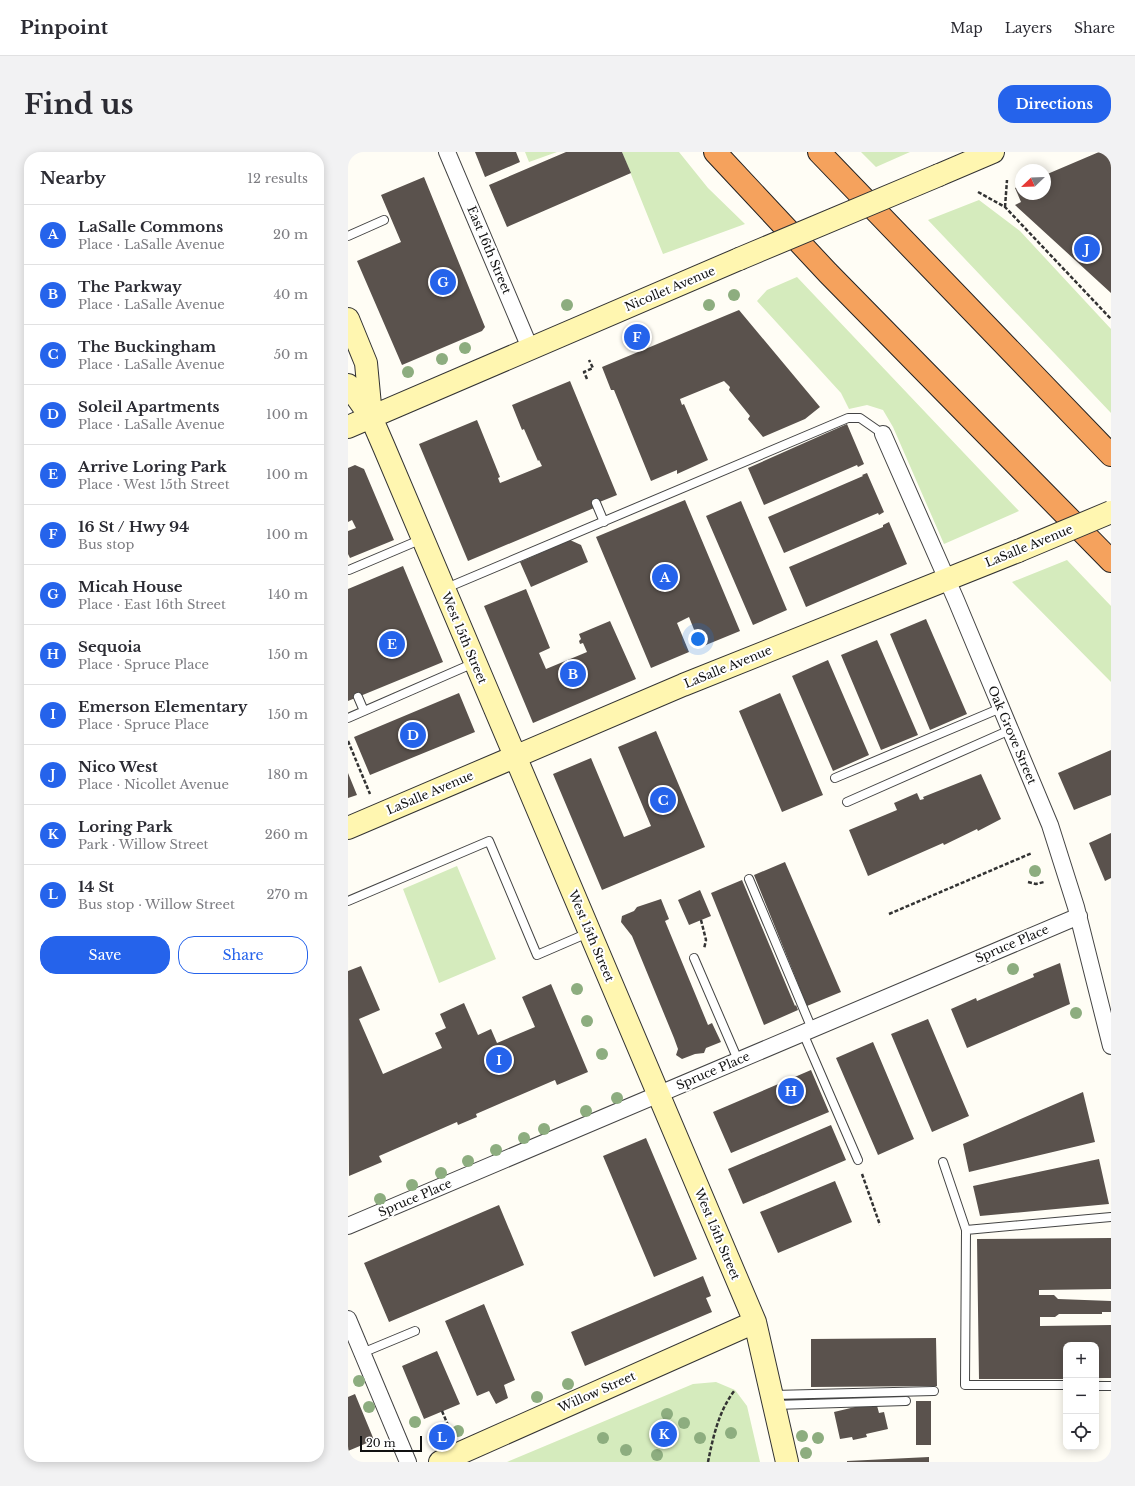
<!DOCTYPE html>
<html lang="en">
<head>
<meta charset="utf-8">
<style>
  :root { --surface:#fff; --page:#f2f2f3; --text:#2b2b33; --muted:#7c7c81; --line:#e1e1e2; --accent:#2563eb }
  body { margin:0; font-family:"Libre Baskerville",serif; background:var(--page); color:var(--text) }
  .controls { position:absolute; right:12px; bottom:12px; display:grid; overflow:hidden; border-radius:8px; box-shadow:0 2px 10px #0003 }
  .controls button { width:36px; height:36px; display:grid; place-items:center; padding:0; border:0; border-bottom:1px solid var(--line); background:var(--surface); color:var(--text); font:20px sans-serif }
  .compass { position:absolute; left:667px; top:12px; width:36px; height:36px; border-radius:50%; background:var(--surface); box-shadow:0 2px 10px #0003; rotate:247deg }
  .scale { position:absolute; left:12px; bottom:10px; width:62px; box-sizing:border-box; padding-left:4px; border:2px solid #111; border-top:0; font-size:11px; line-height:14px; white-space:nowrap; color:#111; -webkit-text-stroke:3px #fff; paint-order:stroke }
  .you { position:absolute; left:350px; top:487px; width:14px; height:14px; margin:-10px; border:3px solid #fff; border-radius:50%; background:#1a73e8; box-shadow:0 0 0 6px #1a73e833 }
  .badge { display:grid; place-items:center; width:26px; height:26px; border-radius:50%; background:var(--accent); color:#fff; font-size:13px; font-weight:700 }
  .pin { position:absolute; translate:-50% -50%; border:2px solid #fff; box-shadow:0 1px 4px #0006 }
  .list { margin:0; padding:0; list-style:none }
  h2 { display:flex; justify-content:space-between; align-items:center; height:52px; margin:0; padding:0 16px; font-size:17px }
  h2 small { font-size:13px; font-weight:400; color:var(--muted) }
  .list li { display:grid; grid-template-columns:26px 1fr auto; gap:12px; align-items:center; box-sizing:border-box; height:60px; padding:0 16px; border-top:1px solid var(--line) }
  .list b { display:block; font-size:15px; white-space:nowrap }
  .list p { margin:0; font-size:13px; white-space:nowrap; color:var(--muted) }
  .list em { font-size:13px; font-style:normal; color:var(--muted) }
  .actions { display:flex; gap:8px; padding:12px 16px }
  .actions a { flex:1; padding:9px 0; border:1px solid var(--accent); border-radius:16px; text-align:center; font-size:14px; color:var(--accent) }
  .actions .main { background:var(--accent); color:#fff }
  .icon { flex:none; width:22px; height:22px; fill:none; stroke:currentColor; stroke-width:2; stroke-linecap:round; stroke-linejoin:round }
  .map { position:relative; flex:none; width:763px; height:1310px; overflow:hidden; border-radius:16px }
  header { display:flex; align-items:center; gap:24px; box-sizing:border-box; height:56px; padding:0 20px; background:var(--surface); border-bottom:1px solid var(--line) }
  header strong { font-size:19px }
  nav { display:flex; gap:22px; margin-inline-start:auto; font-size:14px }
  .intro { display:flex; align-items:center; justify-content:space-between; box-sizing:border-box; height:96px; padding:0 24px }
  h1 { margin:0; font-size:28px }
  .button { padding:10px 18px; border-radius:16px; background:var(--accent); color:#fff; font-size:14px; font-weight:700 }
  main { display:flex; gap:24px; padding:0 24px }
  aside { flex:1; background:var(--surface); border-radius:16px; box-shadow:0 2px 10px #0003 }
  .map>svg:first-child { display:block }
</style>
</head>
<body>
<header>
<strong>Pinpoint</strong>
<nav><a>Map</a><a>Layers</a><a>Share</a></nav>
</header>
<div class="intro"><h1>Find us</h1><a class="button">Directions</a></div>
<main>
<aside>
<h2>Nearby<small>12 results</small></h2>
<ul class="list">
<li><span class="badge">A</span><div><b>LaSalle Commons</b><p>Place · LaSalle Avenue</p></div><em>20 m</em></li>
<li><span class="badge">B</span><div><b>The Parkway</b><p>Place · LaSalle Avenue</p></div><em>40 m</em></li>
<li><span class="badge">C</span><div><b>The Buckingham</b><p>Place · LaSalle Avenue</p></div><em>50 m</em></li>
<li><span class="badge">D</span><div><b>Soleil Apartments</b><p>Place · LaSalle Avenue</p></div><em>100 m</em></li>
<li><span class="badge">E</span><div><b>Arrive Loring Park</b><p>Place · West 15th Street</p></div><em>100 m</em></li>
<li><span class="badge">F</span><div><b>16 St / Hwy 94</b><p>Bus stop</p></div><em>100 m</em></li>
<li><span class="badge">G</span><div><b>Micah House</b><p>Place · East 16th Street</p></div><em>140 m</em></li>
<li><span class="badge">H</span><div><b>Sequoia</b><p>Place · Spruce Place</p></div><em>150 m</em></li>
<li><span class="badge">I</span><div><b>Emerson Elementary</b><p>Place · Spruce Place</p></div><em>150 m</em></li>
<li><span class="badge">J</span><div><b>Nico West</b><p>Place · Nicollet Avenue</p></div><em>180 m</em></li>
<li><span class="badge">K</span><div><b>Loring Park</b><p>Park · Willow Street</p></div><em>260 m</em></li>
<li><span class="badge">L</span><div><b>14 St</b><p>Bus stop · Willow Street</p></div><em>270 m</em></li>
</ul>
<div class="actions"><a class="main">Save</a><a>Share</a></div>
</aside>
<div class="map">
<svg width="763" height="1310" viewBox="0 0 763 1310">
  <rect width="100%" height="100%" fill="#fffdf5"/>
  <!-- green -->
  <path fill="#d5ebbd" d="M 177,0 L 209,0 L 181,10 Z
    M 274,0 L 331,0 L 360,36 L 397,72 L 315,102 Z
    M 513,0 L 562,0 L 528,15 Z
    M 631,48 L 672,79 L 763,177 L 763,261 L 580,68 Z
    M 449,125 L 671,359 L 596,392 L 545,275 L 535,258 L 519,253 L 501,257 L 493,241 L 409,149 L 419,138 Z
    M 719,408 L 763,454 L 763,530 L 664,430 Z
    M 109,714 L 148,807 L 91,831 L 55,737 Z
    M 368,1230 L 387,1238 L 399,1254 L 412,1310 L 159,1310 L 345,1232 Z"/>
  <!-- building -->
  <path fill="#5a524d" d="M 127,0 L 168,0 L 172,10 L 137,25 Z
    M 218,0 L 274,0 L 283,21 L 159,75 L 141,33 Z
    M 751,0 L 763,0 L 763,141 L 667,53 L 673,50 L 667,36 L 673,33 L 673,42 L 697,42 L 697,23 Z
    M 76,25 L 137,175 L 134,179 L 54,213 L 9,109 L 53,90 L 33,43 Z
    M 391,158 L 472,255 L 457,267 L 415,285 L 400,267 L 402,264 L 381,238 L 382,235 L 376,229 L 332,247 L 334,253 L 336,252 L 360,308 L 329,322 L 329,318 L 303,329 L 266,238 L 263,238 L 254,215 Z
    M 222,229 L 269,343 L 244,353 L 246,356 L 120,409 L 71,292 L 129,268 L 152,325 L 150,326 L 152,331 L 194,314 L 191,308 L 190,309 L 176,277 L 174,278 L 164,253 Z
    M 499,272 L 516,312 L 510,315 L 509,313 L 416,353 L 400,316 Z
    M 7,313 L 16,317 L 46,388 L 2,406 L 0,402 L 0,379 L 8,376 L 4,368 L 0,370 L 0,316 Z
    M 519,321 L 536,360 L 531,363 L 530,361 L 436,401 L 420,365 L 515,324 L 514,323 Z
    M 337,348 L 392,479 L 353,495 L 341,465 L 329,471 L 341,500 L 303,516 L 248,385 Z
    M 393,349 L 439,458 L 405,473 L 358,364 Z
    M 541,370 L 559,412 L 458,455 L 441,415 L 535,375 L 535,373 Z
    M 222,388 L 233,393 L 240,410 L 183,435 L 172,410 Z
    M 55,414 L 95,510 L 0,549 L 0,437 Z
    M 178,437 L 202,496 L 191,501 L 198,517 L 239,500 L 235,491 L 232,492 L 231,489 L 233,487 L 231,482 L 262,469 L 288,527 L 185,571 L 136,454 Z
    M 578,467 L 619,562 L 582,578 L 542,482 Z
    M 529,488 L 570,583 L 533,598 L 493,503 Z
    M 480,508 L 521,603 L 485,619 L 444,524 Z
    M 111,541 L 127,580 L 22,623 L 6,585 Z
    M 432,541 L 475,643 L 434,660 L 391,559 Z
    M 308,579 L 357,695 L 254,738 L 205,622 L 243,606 L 276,685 L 303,674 L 270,595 Z
    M 763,598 L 763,643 L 726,658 L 710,621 Z
    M 0,621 L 9,643 L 0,646 Z
    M 633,622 L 653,667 L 630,679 L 629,677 L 596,693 L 595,691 L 520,724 L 501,678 L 549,658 L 546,651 L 569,641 L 572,648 L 576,647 L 575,645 Z
    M 763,681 L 763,726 L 757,729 L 741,691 Z
    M 437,710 L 493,840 L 459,854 L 406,723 Z
    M 394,728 L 447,854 L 448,853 L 450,858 L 416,873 L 363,741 Z
    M 352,738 L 363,764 L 341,773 L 330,748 Z
    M 313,747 L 321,767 L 317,769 L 360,873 L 364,871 L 373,890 L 358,896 L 356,901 L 347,902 L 334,907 L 328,903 L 330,897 L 326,886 L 284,784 L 273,770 L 274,764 L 286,759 L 289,755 Z
    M 712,811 L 722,852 L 619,896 L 603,857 L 628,846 L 629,849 L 686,825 L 685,822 Z
    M 13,814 L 32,858 L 11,867 L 35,922 L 94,896 L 87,881 L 98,876 L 92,862 L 116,851 L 130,883 L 143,877 L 149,891 L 187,875 L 174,845 L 203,832 L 240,920 L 209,933 L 207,928 L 128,962 L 129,965 L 110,973 L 109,970 L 31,1004 L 34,1010 L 1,1024 L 0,819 Z
    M 580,867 L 621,964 L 584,980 L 543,882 Z
    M 525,890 L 566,987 L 530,1003 L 488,906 Z
    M 463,918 L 481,960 L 383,1001 L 365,960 Z
    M 735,940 L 747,990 L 621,1020 L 615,992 Z
    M 483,973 L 498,1008 L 395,1052 L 380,1017 Z
    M 298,986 L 349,1107 L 306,1125 L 255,1004 Z
    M 751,1007 L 761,1052 L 632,1064 L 625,1034 Z
    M 487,1029 L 504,1070 L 430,1101 L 412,1060 Z
    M 151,1053 L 176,1113 L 41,1170 L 16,1111 Z
    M 763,1086 L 763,1137 L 691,1138 L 691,1143 L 706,1143 L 710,1147 L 763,1149 L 763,1160 L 754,1160 L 754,1162 L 711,1162 L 707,1165 L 692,1165 L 692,1174 L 763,1173 L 763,1226 L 748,1226 L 748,1193 L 718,1193 L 718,1227 L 631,1227 L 629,1087 Z
    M 355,1124 L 363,1144 L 358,1146 L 364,1160 L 237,1214 L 223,1180 Z
    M 136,1152 L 167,1228 L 156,1233 L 160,1246 L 148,1252 L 141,1239 L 129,1244 L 97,1169 Z
    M 588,1186 L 589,1234 L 463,1235 L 463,1187 Z
    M 89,1199 L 112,1252 L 76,1267 L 54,1214 Z
    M 7,1242 L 26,1288 L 0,1299 L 0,1245 Z
    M 568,1249 L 583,1249 L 583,1293 L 568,1293 Z
    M 528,1250 L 531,1261 L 536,1260 L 540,1277 L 518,1282 L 519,1285 L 505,1288 L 504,1285 L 492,1287 L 486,1260 Z
    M 581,1305 L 581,1310 L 499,1310 L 499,1309 Z"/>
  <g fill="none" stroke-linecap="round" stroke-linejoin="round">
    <defs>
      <path id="lane" d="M 0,84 L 36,68
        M 248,351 L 256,370
        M 1,418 L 74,387
        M 96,437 L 500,266 L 512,266 L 535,282
        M 10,545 L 16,559
        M 0,566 L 126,511
        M 487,626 L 653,556
        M 499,650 L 662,578
        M 401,727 L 464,877
        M 0,749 L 141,689 L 189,803 L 240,781
        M 346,806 L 390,908
        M 455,881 L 510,1008
        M 595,1010 L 618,1078 L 617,1233 L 718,1233
        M 618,1078 L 763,1065
        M 14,1201 L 67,1179
        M 748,1234 L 763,1234
        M 425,1243 L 586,1239
        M 427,1253 L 558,1249"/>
      <path id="street" d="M 99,0 L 182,196
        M 535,282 L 608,448 L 702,673 L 728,755 L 763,894
        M 0,1074 L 731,764
        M 0,1167 L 60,1310"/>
      <path id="secondary" d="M 591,23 L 645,0
        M 0,167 L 18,211 L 23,264
        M 0,233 L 23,265 L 36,295 L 407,1170 L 439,1310
        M 0,275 L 391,107
        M 0,676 L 335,533 L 670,399
        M 92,1310 L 407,1170"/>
      <path id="highway" d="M 367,0 L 480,121 L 763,409
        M 471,0 L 763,303"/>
    </defs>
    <!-- lane casing -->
    <use href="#lane" stroke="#444" stroke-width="10"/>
    <!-- street casing -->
    <use href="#street" stroke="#444" stroke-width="18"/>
    <!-- secondary casing -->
    <use href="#secondary" stroke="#333" stroke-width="24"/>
    <!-- highway casing -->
    <use href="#highway" stroke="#222" stroke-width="24"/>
    <!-- path -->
    <path stroke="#333" stroke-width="2.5" stroke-dasharray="4 2" stroke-linecap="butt" d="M 630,40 L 657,55 L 763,167
      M 657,55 L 659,28
      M 239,227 L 236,220 L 245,216 L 241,208
      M 0,589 L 22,642
      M 680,730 L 688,732 L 696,730
      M 541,762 L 684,701
      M 353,768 L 358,788 L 356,797
      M 514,1022 L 532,1073
      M 94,1259 L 102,1278
      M 360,1310 C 365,1285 371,1258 387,1238"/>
    <!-- lane -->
    <use href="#lane" stroke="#fff" stroke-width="8"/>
    <!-- street -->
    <use href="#street" stroke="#fff" stroke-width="16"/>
    <!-- secondary -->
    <use href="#secondary" stroke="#fff6b0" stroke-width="22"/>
    <!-- highway -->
    <use href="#highway" stroke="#f5a25d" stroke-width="22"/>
    <defs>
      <path id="secondary-bridge" d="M 391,107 L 591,23
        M 670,399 L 763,360"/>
    </defs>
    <!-- secondary-bridge casing -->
    <use href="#secondary-bridge" stroke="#333" stroke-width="24" stroke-linecap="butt"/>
    <!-- secondary-bridge -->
    <use href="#secondary-bridge" stroke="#fff6b0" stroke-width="22"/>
  </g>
  <!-- trees -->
  <g fill="#8dad7f">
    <circle cx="386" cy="143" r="6"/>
    <circle cx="219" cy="153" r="6"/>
    <circle cx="361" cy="153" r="6"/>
    <circle cx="117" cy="196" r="6"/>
    <circle cx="94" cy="207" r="6"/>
    <circle cx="60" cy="220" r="6"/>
    <circle cx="687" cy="719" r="6"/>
    <circle cx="665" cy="817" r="6"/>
    <circle cx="229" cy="837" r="6"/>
    <circle cx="728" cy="861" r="6"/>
    <circle cx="239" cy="869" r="6"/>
    <circle cx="254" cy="902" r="6"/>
    <circle cx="269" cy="946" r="6"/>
    <circle cx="238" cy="959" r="6"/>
    <circle cx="196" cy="977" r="6"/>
    <circle cx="176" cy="986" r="6"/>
    <circle cx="148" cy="998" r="6"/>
    <circle cx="120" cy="1009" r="6"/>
    <circle cx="93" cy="1021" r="6"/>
    <circle cx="64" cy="1033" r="6"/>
    <circle cx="32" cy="1047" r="6"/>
    <circle cx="11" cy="1229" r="6"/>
    <circle cx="220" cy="1232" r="6"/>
    <circle cx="189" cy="1245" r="6"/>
    <circle cx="21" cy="1255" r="6"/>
    <circle cx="319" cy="1262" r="6"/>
    <circle cx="67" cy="1270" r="6"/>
    <circle cx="336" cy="1271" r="6"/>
    <circle cx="110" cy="1279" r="6"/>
    <circle cx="383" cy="1281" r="6"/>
    <circle cx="454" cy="1284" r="6"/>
    <circle cx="255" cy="1286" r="6"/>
    <circle cx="352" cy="1286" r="6"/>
    <circle cx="470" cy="1286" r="6"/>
    <circle cx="278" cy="1298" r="6"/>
    <circle cx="458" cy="1301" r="6"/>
    <circle cx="309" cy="1303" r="6"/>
  </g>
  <g text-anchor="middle" stroke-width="4" stroke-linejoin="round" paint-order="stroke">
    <!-- street labels -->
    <g font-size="12" fill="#111" stroke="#fff">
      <text transform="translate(141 98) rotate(67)" y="4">East 16th Street</text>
      <text transform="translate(322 137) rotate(-23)" y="4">Nicollet Avenue</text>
      <text transform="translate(681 394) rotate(-22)" y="4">LaSalle Avenue</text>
      <text transform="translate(116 486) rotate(67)" y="4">West 15th Street</text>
      <text transform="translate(380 515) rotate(-22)" y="4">LaSalle Avenue</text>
      <text transform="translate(664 583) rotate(67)" y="4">Oak Grove Street</text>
      <text transform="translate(82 641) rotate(-23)" y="4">LaSalle Avenue</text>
      <text transform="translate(243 784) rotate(67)" y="4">West 15th Street</text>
      <text transform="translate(664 792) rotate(-23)" y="4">Spruce Place</text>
      <text transform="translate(365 919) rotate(-23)" y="4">Spruce Place</text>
      <text transform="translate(67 1046) rotate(-23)" y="4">Spruce Place</text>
      <text transform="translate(369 1082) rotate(67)" y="4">West 15th Street</text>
      <text transform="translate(249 1240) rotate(-24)" y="4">Willow Street</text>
    </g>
  </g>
</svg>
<div class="controls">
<button>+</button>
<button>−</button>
<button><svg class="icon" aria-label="locate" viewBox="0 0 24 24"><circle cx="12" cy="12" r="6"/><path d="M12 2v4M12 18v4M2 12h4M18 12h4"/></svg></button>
</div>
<svg class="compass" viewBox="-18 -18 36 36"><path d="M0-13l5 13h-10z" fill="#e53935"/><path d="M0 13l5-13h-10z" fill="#7c7c81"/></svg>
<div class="scale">20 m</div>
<div class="you"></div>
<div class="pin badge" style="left:317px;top:425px">A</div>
<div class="pin badge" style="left:225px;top:522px">B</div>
<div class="pin badge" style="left:315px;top:648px">C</div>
<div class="pin badge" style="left:65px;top:583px">D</div>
<div class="pin badge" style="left:44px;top:492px">E</div>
<div class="pin badge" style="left:289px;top:185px">F</div>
<div class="pin badge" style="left:95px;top:130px">G</div>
<div class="pin badge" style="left:443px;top:939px">H</div>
<div class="pin badge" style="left:151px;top:908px">I</div>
<div class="pin badge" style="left:739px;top:97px">J</div>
<div class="pin badge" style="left:316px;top:1282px">K</div>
<div class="pin badge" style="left:94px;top:1285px">L</div>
</div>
</main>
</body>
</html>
